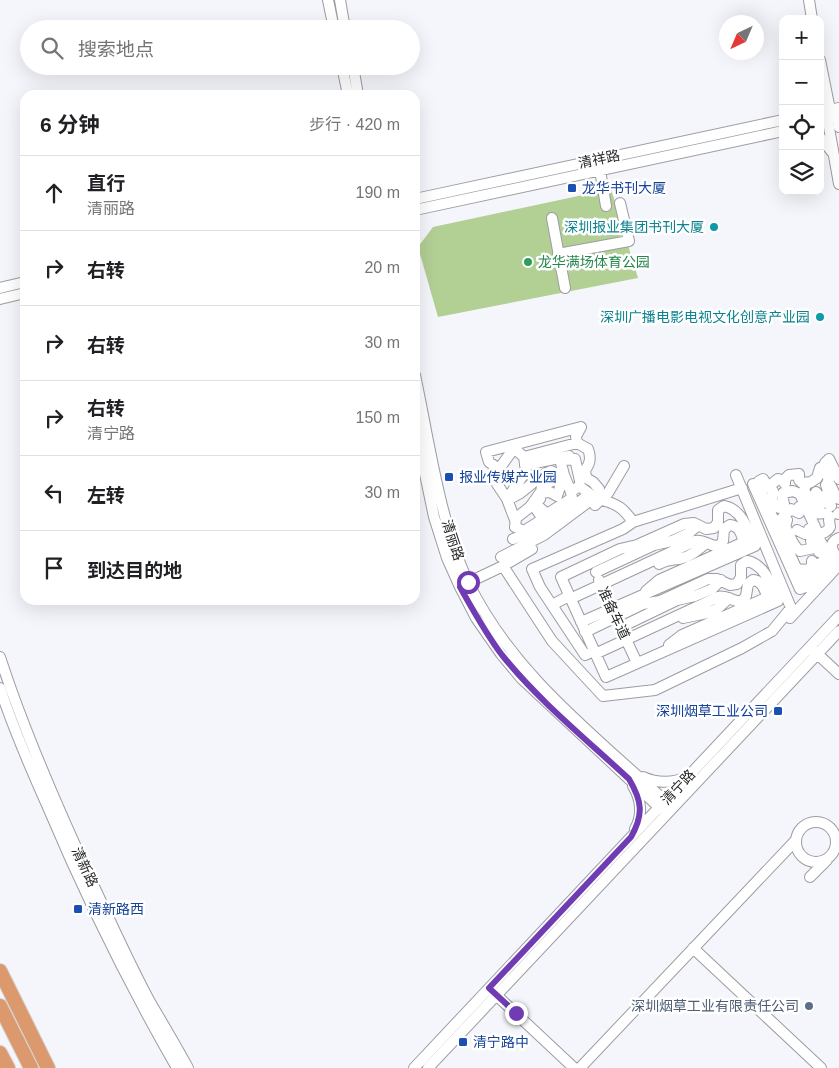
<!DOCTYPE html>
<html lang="zh">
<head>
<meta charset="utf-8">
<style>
  :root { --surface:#fff; --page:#f2f2f2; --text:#202124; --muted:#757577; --line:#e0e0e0 }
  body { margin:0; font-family:Helvetica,"Noto Sans SC",sans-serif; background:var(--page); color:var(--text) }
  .controls { position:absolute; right:15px; top:15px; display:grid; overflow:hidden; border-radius:10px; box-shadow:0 5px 20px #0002 }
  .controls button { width:45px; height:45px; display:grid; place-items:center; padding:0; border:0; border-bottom:1px solid var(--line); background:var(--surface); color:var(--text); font:25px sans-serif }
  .compass { position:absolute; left:719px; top:15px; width:45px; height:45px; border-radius:50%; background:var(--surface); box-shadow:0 5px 20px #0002; rotate:224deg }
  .stop { position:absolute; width:15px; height:15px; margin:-11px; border:4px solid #703cb3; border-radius:50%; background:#fff }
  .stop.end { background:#703cb3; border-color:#fff; box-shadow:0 1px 5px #0008 }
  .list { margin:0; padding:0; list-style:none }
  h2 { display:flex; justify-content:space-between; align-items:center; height:65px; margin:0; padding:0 20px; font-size:21px }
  h2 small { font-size:16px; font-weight:400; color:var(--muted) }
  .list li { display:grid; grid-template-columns:32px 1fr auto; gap:15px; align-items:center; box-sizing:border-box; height:75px; padding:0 20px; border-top:1px solid var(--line) }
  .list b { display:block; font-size:19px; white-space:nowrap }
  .list p { margin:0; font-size:16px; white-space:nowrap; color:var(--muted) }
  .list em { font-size:16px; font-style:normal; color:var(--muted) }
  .icon { flex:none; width:28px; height:28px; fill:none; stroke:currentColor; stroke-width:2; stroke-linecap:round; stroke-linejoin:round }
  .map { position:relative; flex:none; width:839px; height:1068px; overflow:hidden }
  .search { position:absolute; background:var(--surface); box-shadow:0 5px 20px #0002; left:20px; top:20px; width:400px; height:55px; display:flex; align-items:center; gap:12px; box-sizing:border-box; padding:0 18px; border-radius:28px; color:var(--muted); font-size:19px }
  .panel { position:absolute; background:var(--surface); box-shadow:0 5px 20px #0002; left:20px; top:90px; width:400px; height:515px; border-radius:15px }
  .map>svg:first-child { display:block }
</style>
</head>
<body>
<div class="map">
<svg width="839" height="1068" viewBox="0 0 839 1068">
  <rect width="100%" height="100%" fill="#f5f6fb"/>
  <!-- green -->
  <path fill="#b2cf94" d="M 611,189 L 638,278 L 438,317 L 418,247 L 433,227 Z"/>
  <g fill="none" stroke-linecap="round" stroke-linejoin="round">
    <defs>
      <path id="minor" d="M 328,0 L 334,29
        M 340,0 L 345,29
        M 809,0 L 812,19
        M 820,60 L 830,110 L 828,122 L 839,184
        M 342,66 L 348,95
        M 353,66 L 358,95
        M 830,110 L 838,120 L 839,127
        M 820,112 L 839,108
        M 820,137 L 832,152
        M 600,170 L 606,206
        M 415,199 L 783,120
        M 415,210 L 783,131
        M 552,218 L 565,288
        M 558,254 L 629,241 L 620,203
        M 0,288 L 25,282
        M 0,299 L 25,293
        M 415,375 C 429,441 440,524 469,584 C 513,674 593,734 665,801 L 667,805
        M 415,426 L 434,517 L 447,558 L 460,587 L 476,618 L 501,654 L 521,678 L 659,807 L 664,809
        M 524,457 L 577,443
        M 525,465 L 569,456
        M 825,467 L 825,463 L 829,459 L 839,479
        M 499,469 L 497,484 L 507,499 L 515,520
        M 811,482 L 817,478 L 820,468 L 825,467 L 825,472 L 829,480 L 826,485 L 831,486 L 836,497
        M 753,484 L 800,589 L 820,581 L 818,574 L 804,580 L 800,576 L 758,486 L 759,481 L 763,479 L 768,487 L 773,491 C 771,497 772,505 779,508 L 784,504 L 782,495 L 783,493 L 793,491 L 800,494 L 816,529 L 809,529 L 809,531 L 805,534 L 797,530
        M 768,487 L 778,479 L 782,480 L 785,484 L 785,479 L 789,475 L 799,474 L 799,480 L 802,483 L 811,482 L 806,484 L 804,491 L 812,501 L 811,504 L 816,513 C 822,515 825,510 830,517 L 829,520 L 830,527 C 829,529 827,531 825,532 C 819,535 814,533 811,541 L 814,548 L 800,551 C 791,545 791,535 785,527 L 787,520
        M 571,492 L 564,475 L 561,463 L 565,460 L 575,459 L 580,481
        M 540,499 L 542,486 L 558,478
        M 602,500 C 618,504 624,509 633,522 L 742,488
        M 595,505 L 608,493 L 624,466
        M 819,507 L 823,501 L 825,501 L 831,506 L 830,501 L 834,497 L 839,496 L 839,499
        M 839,513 L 838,514 L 839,514
        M 781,519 L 791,509 L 799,513 L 799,507 L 814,500 L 816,492 L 819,496 L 821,497 L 827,495 L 828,491 L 826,485
        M 501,557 L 544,535 L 599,494 L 599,489 L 593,482 L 586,478 L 585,470 C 591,463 591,457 588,449 L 577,443 L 576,436 L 581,427 L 486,452 L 489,462 L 499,469 L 512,451 L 516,450 L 524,457 L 526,471 L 507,499 C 525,495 534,477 551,471 L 557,474 L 560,487 L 557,496 L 550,492 L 540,493 L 530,507 L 516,518 L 515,527 L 524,531 L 543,519 L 536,509 L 539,507 L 547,514 L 572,498 L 571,492 L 579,486 L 590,494 C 564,513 543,529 513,539
        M 659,564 C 666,560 671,560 679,559 C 690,557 698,550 706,543
        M 503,566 L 552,641 L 603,696 L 655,690 L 742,648 L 772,631 L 791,608 L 736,475
        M 796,569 L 808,570 L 812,566 L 812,561 L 815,565 L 818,565 L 824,560 L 830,561 L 828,554 L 819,552 L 819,550 L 824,547 L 816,534
        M 596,572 L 654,545 L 672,541 L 689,533 L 698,525
        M 818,574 L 834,565 L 837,560 C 834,550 826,544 839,538
        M 599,580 L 615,615
        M 463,585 L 503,566 L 532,549
        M 570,599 L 695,541 C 704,539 710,547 719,546 L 723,541 L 724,529 L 730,525 C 740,526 741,534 744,542 L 659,580 L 646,591
        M 552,605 L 569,596
        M 683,618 L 707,613 L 717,609 L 729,598
        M 790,618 L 839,565
        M 581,622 L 755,546 C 749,532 742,509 724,506 L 718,510 L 718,522 L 714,528 L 706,529 L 694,523 L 684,524 L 637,545 L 620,549 L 561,577 C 576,610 591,644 606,677 L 778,601 C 772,587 765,564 747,561 L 741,565 L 741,577 L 737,584 L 730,585 L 717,579 L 708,579 L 660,601 L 643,604 L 585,632
        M 621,627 L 677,600 L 695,596 L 712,589 L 721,580
        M 624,635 L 637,663
        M 812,649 L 839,674
        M 594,651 L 585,655 L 540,587 L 532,569 L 623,529 L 633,522
        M 595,654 L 718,597 C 727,594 733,603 742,601 L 746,596 L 748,584 L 753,580 C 763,581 764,590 768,597 L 682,635 L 669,645
        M 0,657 C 25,734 58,809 92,882 C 111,923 129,963 150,1002 C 163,1024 176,1046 188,1068
        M 0,688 C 13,728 30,767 47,805 C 85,895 128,983 177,1068
        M 643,777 C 656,783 674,784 687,776
        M 633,786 C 641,799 643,815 635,829
        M796 842a20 20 0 1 1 40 0a20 20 0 1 1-40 0Z
        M 810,877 L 827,860
        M 693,948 L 821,1068
        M 493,992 L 574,1068
        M 414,1068 L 839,616
        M 428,1068 L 839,631
        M 580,1068 L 796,840"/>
      <path id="highway" d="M 0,971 L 48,1068
        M 0,1006 L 31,1068
        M 0,1053 L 8,1068"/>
    </defs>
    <!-- minor casing -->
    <use href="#minor" stroke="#9c9da2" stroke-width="12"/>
    <!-- highway casing -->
    <use href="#highway" stroke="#d4d4d4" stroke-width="16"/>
    <!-- minor -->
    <use href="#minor" stroke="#fff" stroke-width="10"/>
    <!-- highway -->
    <use href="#highway" stroke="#dc996d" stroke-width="14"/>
  </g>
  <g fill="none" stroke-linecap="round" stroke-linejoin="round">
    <!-- route -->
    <path stroke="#703cb3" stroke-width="6" d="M 468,582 L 460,587 C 473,610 486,634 502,655 C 539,701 586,739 629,779 C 642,801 644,814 631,837 L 489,988 L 516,1013"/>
  </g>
  <!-- markers -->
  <g fill="#1a4fb4" stroke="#fff" stroke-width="2">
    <rect x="567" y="183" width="10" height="10" rx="2.5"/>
    <rect x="444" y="472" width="10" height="10" rx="2.5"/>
    <rect x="773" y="706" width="10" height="10" rx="2.5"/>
    <rect x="73" y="904" width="10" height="10" rx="2.5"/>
    <rect x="458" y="1037" width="10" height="10" rx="2.5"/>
  </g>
  <g fill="#0f9aa8" stroke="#fff" stroke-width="2">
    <circle cx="714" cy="227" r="5"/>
    <circle cx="820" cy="317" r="5"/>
  </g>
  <circle fill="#2e9e5b" stroke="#fff" stroke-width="2" cx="528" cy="262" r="5"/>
  <circle fill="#5c6f8a" stroke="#fff" stroke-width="2" cx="809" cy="1006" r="5"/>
  <g text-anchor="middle" stroke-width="5" stroke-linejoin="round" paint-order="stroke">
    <!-- street labels -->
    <g font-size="14" fill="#272829" stroke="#fff">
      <text transform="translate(599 159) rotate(-12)" y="5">清祥路</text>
      <text transform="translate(453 540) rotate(72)" y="5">清丽路</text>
      <text transform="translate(614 613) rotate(65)" y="5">准备车道</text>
      <text transform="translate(678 787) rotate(-47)" y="5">清宁路</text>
      <text transform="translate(85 867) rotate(65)" y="5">清新路</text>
    </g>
    <!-- transit labels -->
    <g font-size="14" fill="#164399" stroke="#fff" text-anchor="start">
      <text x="582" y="193">龙华书刊大厦</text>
      <text x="459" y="482">报业传媒产业园</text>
      <text x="768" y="716" text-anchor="end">深圳烟草工业公司</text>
      <text x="88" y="914">清新路西</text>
      <text x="473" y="1047">清宁路中</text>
    </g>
    <!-- culture labels -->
    <g font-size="14" fill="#0d838f" stroke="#fff" text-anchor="end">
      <text x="704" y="232">深圳报业集团书刊大厦</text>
      <text x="810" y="322">深圳广播电影电视文化创意产业园</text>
    </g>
    <!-- leisure labels -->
    <g font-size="14" fill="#27864d" stroke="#fff" text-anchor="start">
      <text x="538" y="267">龙华满场体育公园</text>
    </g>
    <!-- service labels -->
    <g font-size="14" fill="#4e5e75" stroke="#fff" text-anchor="end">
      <text x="799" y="1011">深圳烟草工业有限责任公司</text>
    </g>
  </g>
</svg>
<div class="controls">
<button>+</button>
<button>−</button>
<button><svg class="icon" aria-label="locate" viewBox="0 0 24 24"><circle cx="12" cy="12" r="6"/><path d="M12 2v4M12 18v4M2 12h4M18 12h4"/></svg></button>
<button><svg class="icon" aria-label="layers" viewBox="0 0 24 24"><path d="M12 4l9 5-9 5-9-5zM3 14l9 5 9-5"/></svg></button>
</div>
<svg class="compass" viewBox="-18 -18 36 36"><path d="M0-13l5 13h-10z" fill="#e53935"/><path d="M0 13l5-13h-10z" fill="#757577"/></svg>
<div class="stop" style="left:468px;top:582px"></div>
<div class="stop end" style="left:516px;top:1013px"></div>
<div class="search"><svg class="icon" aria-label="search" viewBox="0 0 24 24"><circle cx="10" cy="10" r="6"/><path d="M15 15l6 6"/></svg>搜索地点</div>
<section class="panel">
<h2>6 分钟<small>步行 · 420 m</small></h2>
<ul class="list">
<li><svg class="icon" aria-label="ahead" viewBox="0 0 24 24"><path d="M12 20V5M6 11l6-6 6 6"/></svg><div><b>直行</b><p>清丽路</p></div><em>190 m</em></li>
<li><svg class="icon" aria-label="right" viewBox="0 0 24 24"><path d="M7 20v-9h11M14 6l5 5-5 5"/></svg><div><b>右转</b></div><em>20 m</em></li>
<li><svg class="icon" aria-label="right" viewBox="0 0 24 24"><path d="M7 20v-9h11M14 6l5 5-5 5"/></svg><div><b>右转</b></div><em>30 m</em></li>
<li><svg class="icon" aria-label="right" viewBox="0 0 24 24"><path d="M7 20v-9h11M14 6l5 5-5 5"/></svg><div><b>右转</b><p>清宁路</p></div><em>150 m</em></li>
<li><svg class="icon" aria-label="left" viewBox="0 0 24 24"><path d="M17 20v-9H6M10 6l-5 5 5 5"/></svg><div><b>左转</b></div><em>30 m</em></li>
<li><svg class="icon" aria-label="arrive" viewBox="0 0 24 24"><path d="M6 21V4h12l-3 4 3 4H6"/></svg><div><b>到达目的地</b></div></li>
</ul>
</section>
</div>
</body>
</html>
